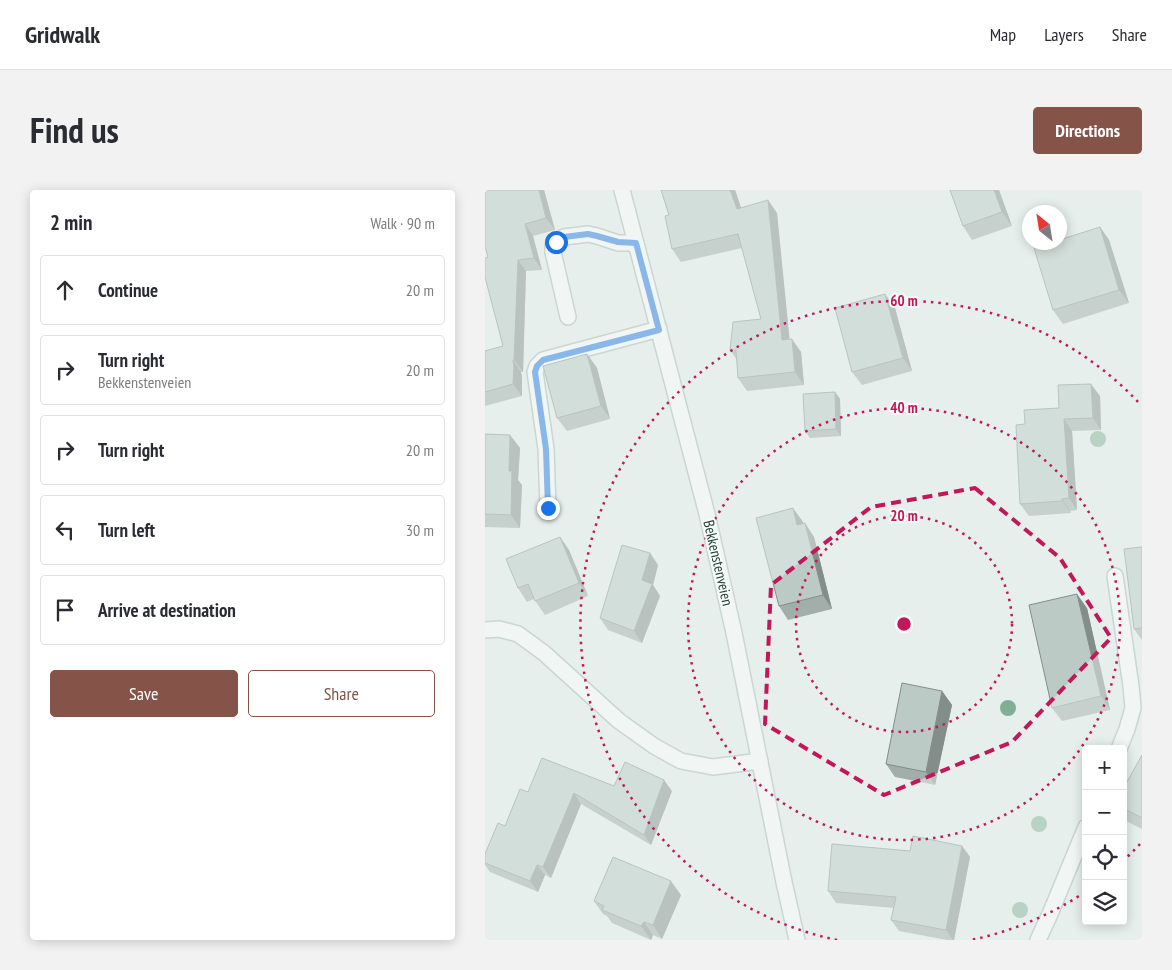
<!DOCTYPE html>
<html lang="en">
<head>
<meta charset="utf-8">
<style>
  :root { --surface:#fff; --page:#f2f2f3; --text:#2b2b33; --muted:#7c7c81; --line:#e1e1e2; --accent:#855347 }
  body { margin:0; font-family:"PT Sans Narrow",sans-serif; background:var(--page); color:var(--text) }
  .controls { position:absolute; right:15px; bottom:15px; display:grid; overflow:hidden; border-radius:5px; box-shadow:0 2px 12px #0003 }
  .controls button { width:45px; height:45px; display:grid; place-items:center; padding:0; border:0; border-bottom:1px solid var(--line); background:var(--surface); color:var(--text); font:25px sans-serif }
  .compass { position:absolute; left:537px; top:15px; width:45px; height:45px; border-radius:50%; background:var(--surface); box-shadow:0 2px 12px #0003; rotate:330deg }
  .stop { position:absolute; width:15px; height:15px; margin:-11px; border:4px solid #1a73e8; border-radius:50%; background:#fff }
  .stop.end { background:#1a73e8; border-color:#fff; box-shadow:0 1px 5px #0008 }
  .list { margin:0; padding:0; list-style:none }
  h2 { display:flex; justify-content:space-between; align-items:center; height:65px; margin:0; padding:0 20px; font-size:21px }
  h2 small { font-size:16px; font-weight:400; color:var(--muted) }
  .list li { display:grid; grid-template-columns:32px 1fr auto; gap:15px; align-items:center; box-sizing:border-box; height:70px; margin:0 10px 10px; padding:0 10px; border:1px solid var(--line); border-radius:5px }
  .list b { display:block; font-size:19px; white-space:nowrap }
  .list p { margin:0; font-size:16px; white-space:nowrap; color:var(--muted) }
  .list em { font-size:16px; font-style:normal; color:var(--muted) }
  .actions { display:flex; gap:10px; padding:15px 20px }
  .actions a { flex:1; padding:11px 0; border:1px solid var(--accent); border-radius:5px; text-align:center; font-size:18px; color:var(--accent) }
  .actions .main { background:var(--accent); color:#fff }
  .icon { flex:none; width:28px; height:28px; fill:none; stroke:currentColor; stroke-width:2; stroke-linecap:round; stroke-linejoin:round }
  .map { position:relative; flex:none; width:657px; height:750px; overflow:hidden; border-radius:5px }
  header { display:flex; align-items:center; gap:30px; box-sizing:border-box; height:70px; padding:0 25px; background:var(--surface); border-bottom:1px solid var(--line) }
  header strong { font-size:24px }
  nav { display:flex; gap:28px; margin-inline-start:auto; font-size:18px }
  .intro { display:flex; align-items:center; justify-content:space-between; box-sizing:border-box; height:120px; padding:0 30px }
  h1 { margin:0; font-size:35px }
  .button { padding:12px 22px; border-radius:5px; background:var(--accent); color:#fff; font-size:18px; font-weight:700 }
  main { display:flex; gap:30px; padding:0 30px }
  aside { flex:1; background:var(--surface); border-radius:5px; box-shadow:0 2px 12px #0003 }
  .map>svg:first-child { display:block }
</style>
</head>
<body>
<header>
<strong>Gridwalk</strong>
<nav><a>Map</a><a>Layers</a><a>Share</a></nav>
</header>
<div class="intro"><h1>Find us</h1><a class="button">Directions</a></div>
<main>
<aside>
<h2>2 min<small>Walk · 90 m</small></h2>
<ul class="list">
<li><svg class="icon" aria-label="ahead" viewBox="0 0 24 24"><path d="M12 20V5M6 11l6-6 6 6"/></svg><div><b>Continue</b></div><em>20 m</em></li>
<li><svg class="icon" aria-label="right" viewBox="0 0 24 24"><path d="M7 20v-9h11M14 6l5 5-5 5"/></svg><div><b>Turn right</b><p>Bekkenstenveien</p></div><em>20 m</em></li>
<li><svg class="icon" aria-label="right" viewBox="0 0 24 24"><path d="M7 20v-9h11M14 6l5 5-5 5"/></svg><div><b>Turn right</b></div><em>20 m</em></li>
<li><svg class="icon" aria-label="left" viewBox="0 0 24 24"><path d="M17 20v-9H6M10 6l-5 5 5 5"/></svg><div><b>Turn left</b></div><em>30 m</em></li>
<li><svg class="icon" aria-label="arrive" viewBox="0 0 24 24"><path d="M6 21V4h12l-3 4 3 4H6"/></svg><div><b>Arrive at destination</b></div></li>
</ul>
<div class="actions"><a class="main">Save</a><a>Share</a></div>
</aside>
<div class="map">
<svg width="657" height="750" viewBox="0 0 657 750">
  <rect width="100%" height="100%" fill="#e6efeb"/>
  <g fill="none" stroke-linecap="round" stroke-linejoin="round">
    <defs>
      <path id="lane" d="M 83,127 L 68,62 L 68,56 L 71,51 L 79,47 L 103,44 L 112,46 L 133,53 L 151,53
        M 63,318 L 61,259 L 50,182 L 52,176 L 58,170 L 174,139
        M 630,386 L 646,496 L 648,518 L 642,539 L 634,559
        M 0,440 L 14,439 L 33,444 L 59,463 L 134,531 L 169,556 L 196,571 L 228,577 L 275,571
        M 553,750 L 565,724 L 601,637"/>
      <path id="street" d="M 137,0 L 222,324 L 249,443 L 299,692 L 312,750"/>
    </defs>
    <!-- lane casing -->
    <use href="#lane" stroke="#a8b8b2" stroke-width="18"/>
    <!-- street casing -->
    <use href="#street" stroke="#a8b8b2" stroke-width="18"/>
    <!-- lane -->
    <use href="#lane" stroke="#fff" stroke-width="15"/>
    <!-- street -->
    <use href="#street" stroke="#fff" stroke-width="15"/>
  </g>
  <!-- trees -->
  <g fill="#80af93">
    <circle cx="613" cy="249" r="8"/>
    <circle cx="523" cy="518" r="8"/>
    <circle cx="554" cy="634" r="8"/>
    <circle cx="535" cy="720" r="8"/>
  </g>
  <!-- wall -->
  <path fill="#a1aea9" d="M 0,0 L 59,0 L 70,40 L 48,46 L 57,80 L 41,81 L 38,182 L 36,182 L 37,188 L 37,206 L 0,216 L 0,161 L 18,156 Z
    M 176,0 L 250,0 L 256,18 L 292,23 L 304,149 L 316,162 L 319,195 L 262,201 L 253,188 L 252,170 L 245,160 L 276,129 L 257,58 L 196,72 L 187,59 L 184,25 Z
    M 465,0 L 514,0 L 527,36 L 487,50 L 478,36 Z
    M 615,37 L 624,50 L 644,113 L 578,134 L 568,120 Z
    M 410,118 L 427,181 L 377,195 L 367,182 Z
    M 102,164 L 112,178 L 125,229 L 82,241 L 72,228 Z
    M 350,202 L 355,209 L 356,246 L 325,248 L 320,241 Z
    M 615,206 L 616,240 L 587,241 L 592,320 L 585,321 L 586,323 L 544,326 L 535,314 L 540,234 L 574,218 Z
    M 0,244 L 25,245 L 35,258 L 33,290 L 37,295 L 35,338 L 0,337 Z
    M 318,332 L 318,334 L 329,347 L 347,419 L 303,430 L 294,416 Z
    M 75,347 L 84,360 L 103,406 L 60,425 L 49,409 L 42,412 L 33,398 Z
    M 657,357 L 657,450 L 649,439 Z
    M 165,363 L 173,375 L 168,395 L 175,406 L 157,453 L 123,440 L 115,428 Z
    M 602,418 L 625,520 L 577,531 L 567,518 Z
    M 457,501 L 467,515 L 450,595 L 410,587 L 401,574 Z
    M 657,565 L 657,639 L 643,632 L 638,625 L 638,599 Z
    M 129,596 L 187,601 L 166,655 L 96,614 L 66,688 L 60,685 L 53,702 L 5,682 L 0,675 L 0,664 L 43,602 Z
    M 477,656 L 485,667 L 469,750 L 462,750 L 414,741 L 406,730 L 409,718 L 351,713 L 343,701 L 425,661 Z
    M 196,705 L 177,749 L 168,745 L 166,750 L 127,733 L 122,726 L 118,724 L 109,711 Z"/>
  <!-- shaded-wall -->
  <path fill="#838d89" d="M 54,0 L 59,0 L 70,40 L 61,28 Z
    M 245,0 L 250,0 L 261,32 L 252,19 Z
    M 509,0 L 514,0 L 527,36 L 517,22 Z
    M 283,10 L 292,23 L 306,163 L 297,150 Z
    M 40,34 L 48,46 L 57,80 L 49,68 Z
    M 615,37 L 624,50 L 644,113 L 634,100 Z
    M 33,70 L 41,81 L 38,182 L 29,170 Z
    M 400,104 L 410,118 L 427,181 L 418,168 Z
    M 307,149 L 316,162 L 319,195 L 310,182 Z
    M 102,164 L 112,178 L 125,229 L 116,216 Z
    M 28,170 L 36,182 L 37,188 L 37,206 L 28,194 Z
    M 606,194 L 615,206 L 616,240 L 608,228 Z
    M 350,202 L 355,209 L 356,246 L 351,239 Z
    M 579,229 L 587,241 L 592,320 L 584,308 Z
    M 25,245 L 35,258 L 33,290 L 37,295 L 35,338 L 26,325 L 24,281 Z
    M 577,309 L 585,321 L 586,323 L 577,311 Z
    M 308,318 L 318,332 L 322,348 L 312,335 Z
    M 320,333 L 329,347 L 347,419 L 338,405 Z
    M 75,347 L 84,360 L 103,406 L 94,393 Z
    M 165,363 L 173,375 L 168,395 L 175,406 L 157,453 L 149,441 L 157,390 Z
    M 592,404 L 602,418 L 625,520 L 616,506 Z
    M 457,501 L 467,515 L 450,595 L 441,582 Z
    M 179,590 L 187,601 L 166,655 L 159,645 Z
    M 89,603 L 96,614 L 66,688 L 58,677 Z
    M 477,656 L 485,667 L 469,750 L 468,750 L 461,740 Z
    M 52,675 L 60,685 L 53,702 L 45,691 Z
    M 186,691 L 196,705 L 177,749 L 168,735 Z
    M 159,732 L 168,745 L 166,750 L 156,736 Z"/>
  <!-- building -->
  <path fill="#bbcac4" stroke="#838d89" d="M 0,0 L 54,0 L 61,28 L 40,34 L 49,68 L 33,70 L 29,170 L 28,170 L 29,176 L 28,194 L 0,202 L 0,161 L 18,156 L 0,87 L 0,68 L 3,67 L 0,56 Z
    M 176,0 L 245,0 L 252,19 L 283,10 L 297,150 L 307,149 L 310,182 L 253,188 L 251,160 L 245,160 L 248,132 L 276,129 L 253,44 L 187,59 L 180,26 L 184,25 Z
    M 465,0 L 509,0 L 517,22 L 478,36 Z
    M 615,37 L 634,100 L 568,120 L 549,58 L 565,52 L 574,52 L 574,50 Z
    M 400,104 L 418,168 L 367,182 L 350,118 Z
    M 102,164 L 116,216 L 72,228 L 58,176 Z
    M 606,194 L 608,228 L 579,229 L 584,308 L 577,309 L 577,311 L 535,314 L 531,235 L 540,234 L 539,220 L 574,218 L 573,195 Z
    M 350,202 L 351,239 L 320,241 L 318,204 Z
    M 0,244 L 25,245 L 24,281 L 27,281 L 26,325 L 0,324 Z
    M 308,318 L 312,335 L 320,333 L 338,405 L 294,416 L 271,328 Z
    M 75,347 L 94,393 L 50,411 L 43,394 L 33,398 L 21,369 Z
    M 137,355 L 165,363 L 157,390 L 167,394 L 149,441 L 115,428 Z
    M 657,357 L 657,438 L 649,439 L 639,359 Z
    M 592,404 L 616,506 L 567,518 L 544,415 Z
    M 417,493 L 457,501 L 441,582 L 401,574 Z
    M 657,565 L 657,628 L 638,618 L 638,599 Z
    M 57,568 L 129,596 L 140,572 L 179,590 L 159,645 L 89,603 L 58,677 L 52,675 L 45,691 L 0,673 L 0,664 L 13,633 L 20,636 L 35,599 L 43,602 Z
    M 428,646 L 477,656 L 461,740 L 406,730 L 411,707 L 343,701 L 347,654 L 425,661 Z
    M 128,667 L 186,691 L 168,735 L 159,732 L 156,736 L 117,720 L 119,716 L 109,711 Z"/>
  <g fill="none" stroke-linecap="round" stroke-linejoin="round">
    <!-- route -->
    <path stroke="#1a73e8" stroke-width="6" d="M 63,318 L 61,259 L 50,182 L 52,176 L 58,170 L 174,140 L 151,53 L 133,52 L 112,46 L 103,44 L 79,47 L 71,52"/>
  </g>
  <!-- marked area -->
  <path d="M0 0H657V750H0ZM 490,298 L 575,368 L 626,448 L 527,552 L 399,605 L 280,534 L 286,395 L 386,317 Z" fill="#e6efeb" fill-opacity=".55" fill-rule="evenodd"/>
  <path fill="none" stroke="#c2185b" stroke-width="4" stroke-dasharray="10 6" stroke-linejoin="round" d="M 490,298 L 575,368 L 626,448 L 527,552 L 399,605 L 280,534 L 286,395 L 386,317 Z"/>
  <!-- distance rings -->
  <g fill="none" stroke="#c2185b" stroke-width="2.5" stroke-dasharray="2.5 5">
    <circle cx="419" cy="434" r="108"/>
    <circle cx="419" cy="434" r="216"/>
    <path d="M655 654A323 323 0 0 1 639 670M600 702A323 323 0 0 1 486 750M352 750A323 323 0 1 1 655 214"/>
  </g>
  <g text-anchor="middle" stroke-width="4" stroke-linejoin="round" paint-order="stroke">
    <!-- street labels -->
    <g font-size="15" fill="#24423a" stroke="#f7fbf9">
      <text transform="translate(233 373) rotate(77)" y="5">Bekkenstenveien</text>
    </g>
  </g>
  <circle cx="419" cy="434" r="8" fill="#c2185b" stroke="#f7fbf9" stroke-width="2.5"/>
  <g font-size="15" text-anchor="middle" font-weight="bold" fill="#c2185b" stroke="#f7fbf9" stroke-width="4" stroke-linejoin="round" paint-order="stroke">
    <text x="419" y="116">60 m</text>
    <text x="419" y="223">40 m</text>
    <text x="419" y="331">20 m</text>
  </g>
</svg>
<div class="controls">
<button>+</button>
<button>−</button>
<button><svg class="icon" aria-label="locate" viewBox="0 0 24 24"><circle cx="12" cy="12" r="6"/><path d="M12 2v4M12 18v4M2 12h4M18 12h4"/></svg></button>
<button><svg class="icon" aria-label="layers" viewBox="0 0 24 24"><path d="M12 4l9 5-9 5-9-5zM3 14l9 5 9-5"/></svg></button>
</div>
<svg class="compass" viewBox="-18 -18 36 36"><path d="M0-13l5 13h-10z" fill="#e53935"/><path d="M0 13l5-13h-10z" fill="#7c7c81"/></svg>
<div class="stop" style="left:71px;top:52px"></div>
<div class="stop end" style="left:63px;top:318px"></div>
</div>
</main>
</body>
</html>
